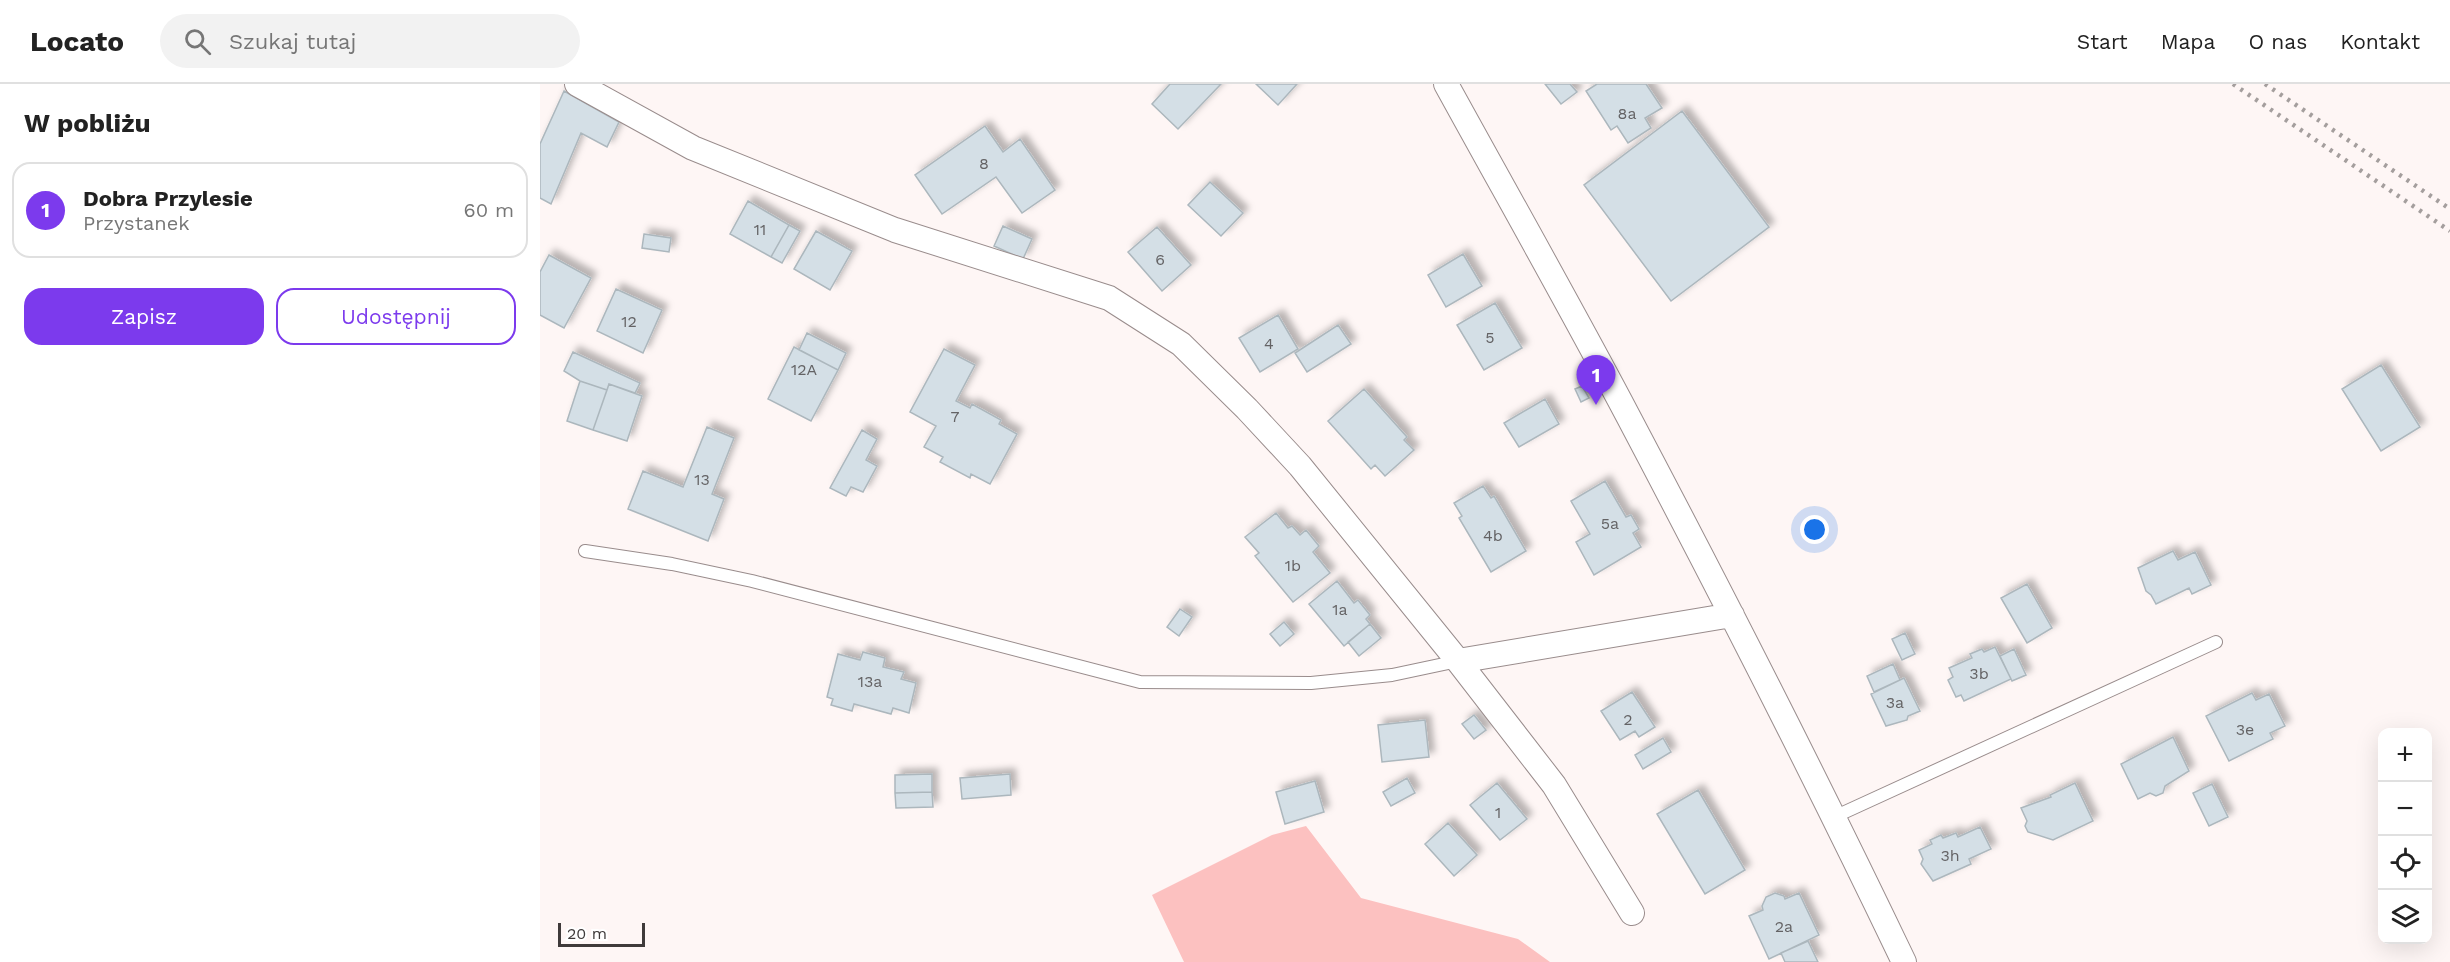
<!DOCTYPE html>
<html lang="pl">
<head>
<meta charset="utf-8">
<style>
  :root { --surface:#fff; --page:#f2f2f2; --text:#222; --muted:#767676; --line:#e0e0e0; --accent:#7c3aed }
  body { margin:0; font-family:"Work Sans",sans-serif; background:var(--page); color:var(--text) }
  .controls { position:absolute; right:18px; bottom:18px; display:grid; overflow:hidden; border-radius:12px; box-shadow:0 6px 24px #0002 }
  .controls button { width:54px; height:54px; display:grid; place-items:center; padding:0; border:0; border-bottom:2px solid var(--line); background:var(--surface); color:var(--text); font:30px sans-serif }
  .scale { position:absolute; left:18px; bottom:15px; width:87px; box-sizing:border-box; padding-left:6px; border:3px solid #3f3a3a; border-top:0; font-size:16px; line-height:21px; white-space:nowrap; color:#3f3a3a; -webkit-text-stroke:4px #fff; paint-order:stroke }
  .you { position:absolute; left:1275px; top:446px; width:21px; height:21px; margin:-15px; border:4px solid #fff; border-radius:50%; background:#1a73e8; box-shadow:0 0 0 9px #1a73e833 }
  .badge { display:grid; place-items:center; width:39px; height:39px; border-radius:50%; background:var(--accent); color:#fff; font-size:20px; font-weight:700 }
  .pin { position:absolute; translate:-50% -50px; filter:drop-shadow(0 2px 3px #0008) }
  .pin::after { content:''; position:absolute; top:32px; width:21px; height:18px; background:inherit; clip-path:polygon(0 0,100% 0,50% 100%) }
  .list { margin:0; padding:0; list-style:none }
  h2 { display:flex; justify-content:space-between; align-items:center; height:78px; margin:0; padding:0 24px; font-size:26px }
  h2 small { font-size:20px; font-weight:400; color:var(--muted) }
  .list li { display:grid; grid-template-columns:39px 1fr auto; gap:18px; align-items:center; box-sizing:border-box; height:96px; margin:0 12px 12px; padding:0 12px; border:2px solid var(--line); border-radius:18px }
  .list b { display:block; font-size:22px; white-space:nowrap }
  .list p { margin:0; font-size:20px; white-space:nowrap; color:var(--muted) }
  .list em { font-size:20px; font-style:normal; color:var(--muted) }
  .actions { display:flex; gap:12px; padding:18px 24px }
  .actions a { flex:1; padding:14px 0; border:2px solid var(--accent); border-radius:18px; text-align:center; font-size:21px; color:var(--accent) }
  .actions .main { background:var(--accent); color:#fff }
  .icon { flex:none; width:33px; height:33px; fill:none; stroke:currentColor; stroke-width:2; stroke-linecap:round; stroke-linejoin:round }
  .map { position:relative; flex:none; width:1910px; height:878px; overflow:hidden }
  header { display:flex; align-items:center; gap:36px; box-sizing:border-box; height:84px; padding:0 30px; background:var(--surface); border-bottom:2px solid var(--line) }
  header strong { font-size:28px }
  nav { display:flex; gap:33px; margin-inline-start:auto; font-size:21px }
  .search { width:420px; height:54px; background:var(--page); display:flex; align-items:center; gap:15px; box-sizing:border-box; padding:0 21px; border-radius:33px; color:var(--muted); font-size:22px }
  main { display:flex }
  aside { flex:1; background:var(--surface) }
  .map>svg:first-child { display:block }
</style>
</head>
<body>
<header>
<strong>Locato</strong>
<div class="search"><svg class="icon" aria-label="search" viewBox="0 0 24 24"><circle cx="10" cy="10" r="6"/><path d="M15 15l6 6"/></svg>Szukaj tutaj</div>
<nav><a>Start</a><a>Mapa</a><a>O nas</a><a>Kontakt</a></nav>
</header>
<main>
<aside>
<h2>W pobliżu<small></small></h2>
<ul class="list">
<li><span class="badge">1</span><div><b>Dobra Przylesie</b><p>Przystanek</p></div><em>60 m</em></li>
</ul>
<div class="actions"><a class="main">Zapisz</a><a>Udostępnij</a></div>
</aside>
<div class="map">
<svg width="1910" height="878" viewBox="0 0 1910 878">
  <defs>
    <filter id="shadow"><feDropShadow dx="5.5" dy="-5.5" stdDeviation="3" flood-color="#0004"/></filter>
  </defs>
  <rect width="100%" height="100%" fill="#fef6f5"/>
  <!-- green -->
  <path fill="#fcc1c0" d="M 766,742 L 821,814 L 978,855 L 1010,878 L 644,878 L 612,811 L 732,751 Z"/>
  <!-- building -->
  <path fill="#d4dfe6" stroke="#acb7bd" stroke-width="1.5" filter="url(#shadow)" d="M 630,0 L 681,0 L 638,45 L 612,20 Z
    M 716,0 L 757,0 L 738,21 Z
    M 1005,0 L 1030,0 L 1037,8 L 1021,20 Z
    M 1057,0 L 1106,0 L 1122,24 L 1105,34 L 1111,44 L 1088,59 L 1077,42 L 1071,46 L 1046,7 Z
    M 24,7 L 79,38 L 67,63 L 41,49 L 11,120 L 0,114 L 0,60 Z
    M 1142,27 L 1229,143 L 1131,217 L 1044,101 Z
    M 445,42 L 463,68 L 480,55 L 515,106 L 482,129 L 456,93 L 402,130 L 375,91 Z
    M 670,98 L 703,129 L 681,152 L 648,121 Z
    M 208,117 L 249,141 L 231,173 L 190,150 Z
    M 249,141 L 260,147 L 242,179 L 231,173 Z
    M 463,142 L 492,155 L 483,175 L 454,162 Z
    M 617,143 L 651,181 L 622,207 L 588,168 Z
    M 276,147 L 312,167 L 290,206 L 254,185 Z
    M 104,150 L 131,154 L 129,168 L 102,164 Z
    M 923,170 L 942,202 L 906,223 L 888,191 Z
    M 9,171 L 51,194 L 24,244 L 0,231 L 0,188 Z
    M 76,205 L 122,226 L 103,269 L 57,247 Z
    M 955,219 L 982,264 L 944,286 L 917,241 Z
    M 738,231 L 758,265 L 720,288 L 699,254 Z
    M 798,241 L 811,260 L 767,288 L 755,269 Z
    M 267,249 L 306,269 L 298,286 L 259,266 Z
    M 254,263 L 298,286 L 271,337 L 228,315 Z
    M 404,265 L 435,281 L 416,317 L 430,324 L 432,320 L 461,336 L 459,340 L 477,350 L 450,400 L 431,390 L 430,394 L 400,378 L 403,373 L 384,363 L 396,342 L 370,328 Z
    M 33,268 L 100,299 L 95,309 L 69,300 L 67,306 L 40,297 L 24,287 Z
    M 1841,281 L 1880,343 L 1841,367 L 1802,305 Z
    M 40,297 L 67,306 L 53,346 L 27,337 Z
    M 69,300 L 102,312 L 87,357 L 53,346 Z
    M 1042,302 L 1049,314 L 1041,318 L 1035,305 Z
    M 824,305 L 867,353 L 864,356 L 874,366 L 845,392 L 835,381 L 831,385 L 788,337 Z
    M 1005,315 L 1019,340 L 979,363 L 964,339 Z
    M 167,343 L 194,354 L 172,410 L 184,415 L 168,457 L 88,425 L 103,387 L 143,403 Z
    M 322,346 L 337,355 L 326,376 L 337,382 L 323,408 L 311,403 L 306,412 L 290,404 Z
    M 1065,397 L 1086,433 L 1091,431 L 1099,445 L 1093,449 L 1101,463 L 1054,491 L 1036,458 L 1050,450 L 1031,417 Z
    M 943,402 L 951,414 L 954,412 L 986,467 L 951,488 L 919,434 L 922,432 L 914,419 Z
    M 736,429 L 748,444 L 752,442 L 760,451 L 766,446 L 779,462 L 773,468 L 790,489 L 753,518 L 715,472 L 719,469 L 705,453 Z
    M 1633,467 L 1638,476 L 1655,468 L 1671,501 L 1652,510 L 1649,504 L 1616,520 L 1611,511 L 1606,507 L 1598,484 Z
    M 797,497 L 814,519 L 818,516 L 830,531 L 826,535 L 830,540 L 804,562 L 769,520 Z
    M 1487,500 L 1512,544 L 1487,559 L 1461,514 Z
    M 640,525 L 652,533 L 639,552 L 627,543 Z
    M 744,538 L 754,550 L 740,562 L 730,550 Z
    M 830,540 L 841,554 L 819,572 L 808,558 Z
    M 1365,549 L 1375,570 L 1362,576 L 1352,555 Z
    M 1455,563 L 1471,595 L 1424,617 L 1421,611 L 1416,613 L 1408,596 L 1413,593 L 1409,584 L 1432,574 L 1430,570 L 1442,565 L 1444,568 Z
    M 1474,565 L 1486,591 L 1472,597 L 1460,572 Z
    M 323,568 L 345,574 L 343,583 L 364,588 L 361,595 L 376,599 L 369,629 L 353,624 L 351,630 L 314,620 L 312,627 L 291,621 L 293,615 L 287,613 L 298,570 L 320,576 Z
    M 1353,580 L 1360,596 L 1334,608 L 1327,592 Z
    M 1364,594 L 1380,627 L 1368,632 L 1367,636 L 1346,642 L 1331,610 Z
    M 1092,608 L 1115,643 L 1099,653 L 1095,647 L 1080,656 L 1061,627 Z
    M 1712,609 L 1716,616 L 1729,610 L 1745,642 L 1730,649 L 1733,655 L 1689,677 L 1666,632 Z
    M 934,631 L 946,646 L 934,655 L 922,640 Z
    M 885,636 L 889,673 L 842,678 L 838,641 Z
    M 1633,653 L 1649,687 L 1625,702 L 1623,709 L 1616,712 L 1610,709 L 1598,715 L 1581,680 Z
    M 1123,654 L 1131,668 L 1103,685 L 1095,671 Z
    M 392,690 L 392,708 L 355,709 L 355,691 Z
    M 470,690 L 471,711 L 422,715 L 420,694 Z
    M 867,694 L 875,709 L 851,722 L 843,708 Z
    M 775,697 L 784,728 L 745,740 L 736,708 Z
    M 957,699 L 987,735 L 960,756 L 930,721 Z
    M 1535,699 L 1553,737 L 1513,756 L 1488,748 L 1485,742 L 1487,737 L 1481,724 L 1511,713 L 1510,711 Z
    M 1672,700 L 1688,733 L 1669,742 L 1653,709 Z
    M 1158,706 L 1205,786 L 1165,810 L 1117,730 Z
    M 392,708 L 393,723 L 356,724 L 355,709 Z
    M 908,739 L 937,771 L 914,792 L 885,760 Z
    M 1440,743 L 1451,765 L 1429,775 L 1431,780 L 1393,797 L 1381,780 L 1383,775 L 1379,766 L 1392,760 L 1390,756 L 1401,751 L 1403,754 L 1416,749 L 1418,753 Z
    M 1235,809 L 1244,812 L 1245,815 L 1259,809 L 1279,851 L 1229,875 L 1209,832 L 1223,826 L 1222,822 L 1226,813 Z
    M 1268,857 L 1278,878 L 1245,878 L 1241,869 Z"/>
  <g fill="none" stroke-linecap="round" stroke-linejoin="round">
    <defs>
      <path id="lane" d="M 45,467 L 132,480 L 212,497 L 600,598 L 771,599 L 852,591 L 918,577
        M 1294,733 L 1676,558"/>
      <path id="street" d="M 37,0 L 153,64 L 355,146 L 569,214 L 641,260 L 707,325 L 760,382 L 918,577 L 1014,701 L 1092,829
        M 906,0 C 967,111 1029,220 1088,332 C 1183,512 1276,694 1364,878
        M 918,577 L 1192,531"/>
    </defs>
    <!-- lane casing -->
    <use href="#lane" stroke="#998c8c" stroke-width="14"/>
    <!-- street casing -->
    <use href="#street" stroke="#998c8c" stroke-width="26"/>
    <!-- lane -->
    <use href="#lane" stroke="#fff" stroke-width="12"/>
    <!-- street -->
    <use href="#street" stroke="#fff" stroke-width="24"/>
    <!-- rail -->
    <path stroke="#a49e9d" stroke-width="4.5" stroke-dasharray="3 6" stroke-linecap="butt" d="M 1693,0 L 1910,147
      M 1725,0 L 1910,125"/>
  </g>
  <g text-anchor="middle" stroke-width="4.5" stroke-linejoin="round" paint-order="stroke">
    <!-- number labels -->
    <g font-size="16" fill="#646365">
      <text x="1087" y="35">8a</text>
      <text x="444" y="85">8</text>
      <text x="220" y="151">11</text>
      <text x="620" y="181">6</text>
      <text x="89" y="243">12</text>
      <text x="950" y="259">5</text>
      <text x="729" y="265">4</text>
      <text x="264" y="291">12A</text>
      <text x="415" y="338">7</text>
      <text x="162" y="401">13</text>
      <text x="1070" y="445">5a</text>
      <text x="953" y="457">4b</text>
      <text x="753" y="487">1b</text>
      <text x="800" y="531">1a</text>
      <text x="1439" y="595">3b</text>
      <text x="330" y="603">13a</text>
      <text x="1355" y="624">3a</text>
      <text x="1088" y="641">2</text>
      <text x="1705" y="651">3e</text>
      <text x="958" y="734">1</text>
      <text x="1410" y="777">3h</text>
      <text x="1244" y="848">2a</text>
    </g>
  </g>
</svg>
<div class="controls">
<button>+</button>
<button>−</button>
<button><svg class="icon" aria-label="locate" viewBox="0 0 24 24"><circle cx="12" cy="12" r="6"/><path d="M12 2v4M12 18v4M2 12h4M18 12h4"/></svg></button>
<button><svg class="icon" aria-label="layers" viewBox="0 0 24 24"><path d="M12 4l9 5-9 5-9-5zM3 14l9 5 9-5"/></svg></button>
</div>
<div class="scale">20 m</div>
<div class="you"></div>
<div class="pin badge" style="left:1056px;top:321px">1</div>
</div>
</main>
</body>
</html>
